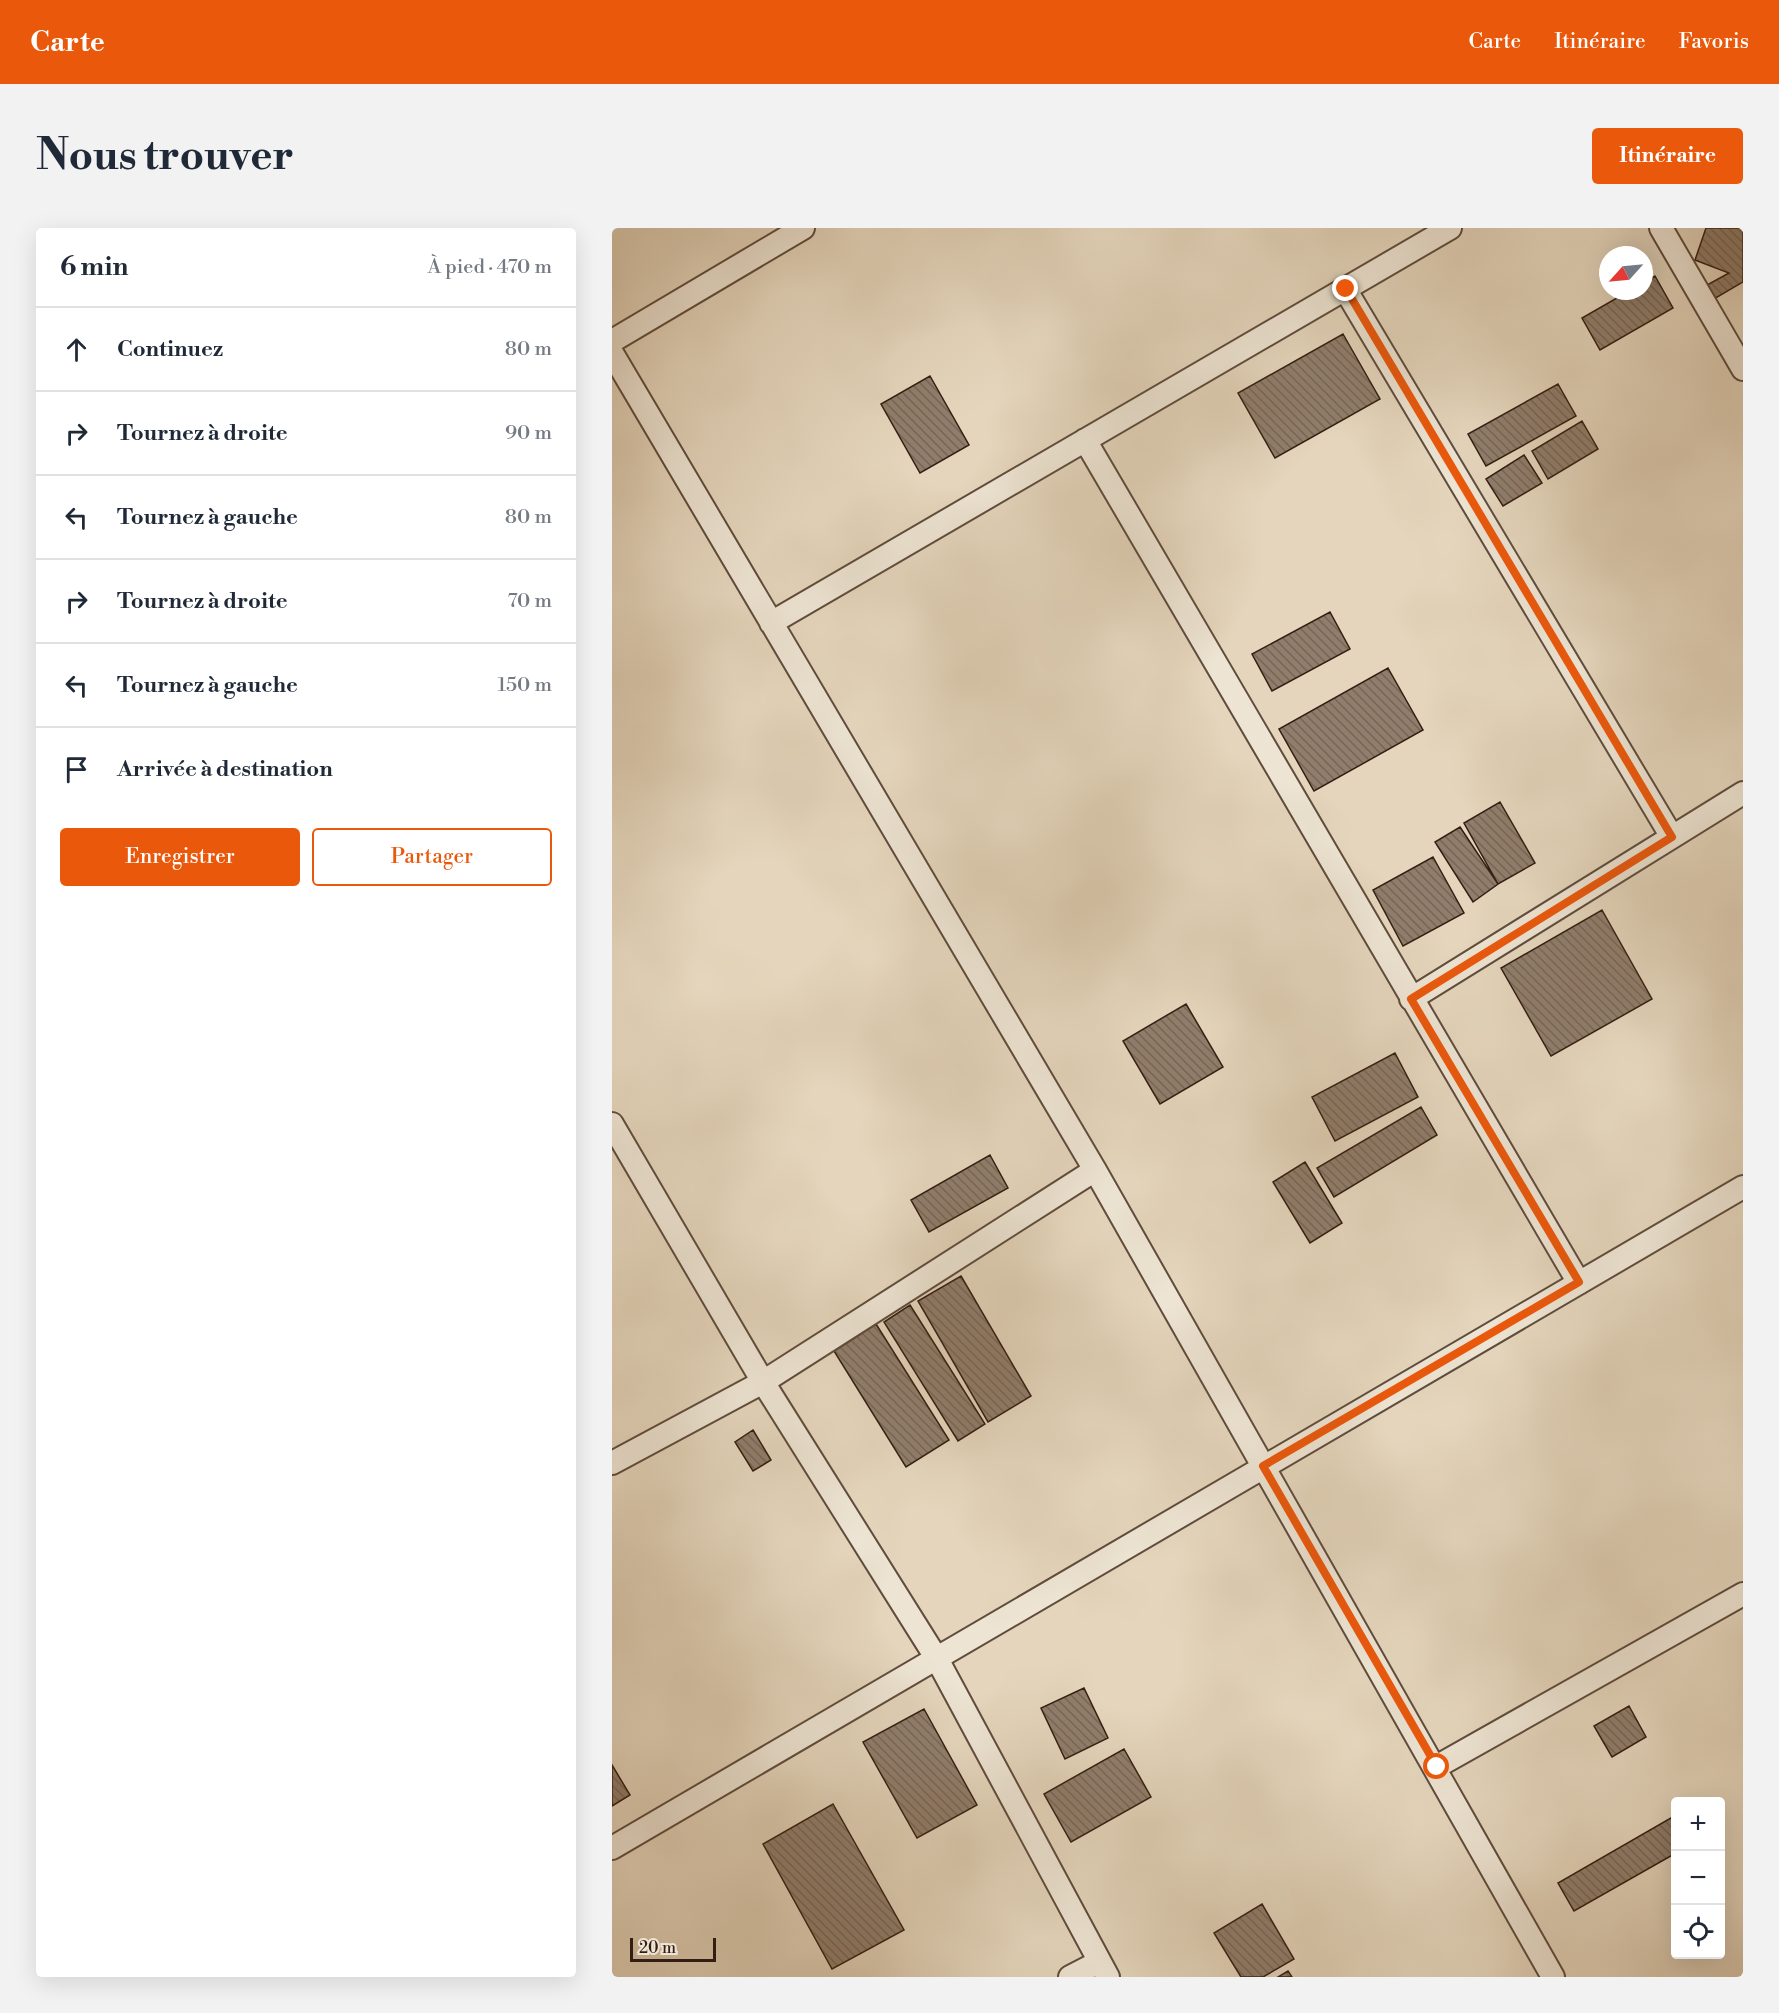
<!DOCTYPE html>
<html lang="fr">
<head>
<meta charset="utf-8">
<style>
  :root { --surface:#fff; --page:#f2f2f3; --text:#1f2937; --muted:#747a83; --line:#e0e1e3; --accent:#ea580c }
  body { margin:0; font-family:"Libre Bodoni",serif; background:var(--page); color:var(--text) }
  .controls { position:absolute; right:18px; bottom:18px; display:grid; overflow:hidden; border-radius:6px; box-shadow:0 6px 24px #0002 }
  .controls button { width:54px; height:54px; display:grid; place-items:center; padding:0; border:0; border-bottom:2px solid var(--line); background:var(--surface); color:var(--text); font:30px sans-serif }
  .compass { position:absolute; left:987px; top:18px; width:54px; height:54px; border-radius:50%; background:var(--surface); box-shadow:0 6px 24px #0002; rotate:243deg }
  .scale { position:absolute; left:18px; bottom:15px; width:86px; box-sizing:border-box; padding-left:6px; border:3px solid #341e13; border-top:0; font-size:16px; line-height:21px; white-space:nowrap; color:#341e13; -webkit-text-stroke:4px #ede4d3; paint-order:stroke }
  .stop { position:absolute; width:18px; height:18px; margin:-14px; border:4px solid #ea580c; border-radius:50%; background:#fff }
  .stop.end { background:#ea580c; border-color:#fff; box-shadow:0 2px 6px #0008 }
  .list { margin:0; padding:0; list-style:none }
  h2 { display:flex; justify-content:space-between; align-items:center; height:78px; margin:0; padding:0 24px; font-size:26px }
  h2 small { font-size:20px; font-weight:400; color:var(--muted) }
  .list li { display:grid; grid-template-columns:39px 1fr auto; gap:18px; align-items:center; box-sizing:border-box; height:84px; padding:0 24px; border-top:2px solid var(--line) }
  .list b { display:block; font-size:22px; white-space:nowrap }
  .list em { font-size:20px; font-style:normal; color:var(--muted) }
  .actions { display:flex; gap:12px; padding:18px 24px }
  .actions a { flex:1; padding:14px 0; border:2px solid var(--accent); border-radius:6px; text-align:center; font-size:21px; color:var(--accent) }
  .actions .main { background:var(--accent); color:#fff }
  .icon { flex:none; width:33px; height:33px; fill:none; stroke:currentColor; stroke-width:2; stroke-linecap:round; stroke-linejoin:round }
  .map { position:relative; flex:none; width:1131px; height:1749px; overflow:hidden; border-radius:6px }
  header { display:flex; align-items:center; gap:36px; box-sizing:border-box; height:84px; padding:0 30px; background:var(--accent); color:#fff }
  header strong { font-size:28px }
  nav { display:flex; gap:33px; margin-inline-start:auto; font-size:21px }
  .intro { display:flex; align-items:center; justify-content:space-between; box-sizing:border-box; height:144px; padding:0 36px }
  h1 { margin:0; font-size:42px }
  .button { padding:15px 27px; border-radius:6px; background:var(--accent); color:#fff; font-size:21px; font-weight:700 }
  main { display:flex; gap:36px; padding:0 36px }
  aside { flex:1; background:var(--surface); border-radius:6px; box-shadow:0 6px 24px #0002 }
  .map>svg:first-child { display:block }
</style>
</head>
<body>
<header>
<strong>Carte</strong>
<nav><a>Carte</a><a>Itinéraire</a><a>Favoris</a></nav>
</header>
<div class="intro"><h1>Nous trouver</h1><a class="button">Itinéraire</a></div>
<main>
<aside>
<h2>6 min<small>À pied · 470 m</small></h2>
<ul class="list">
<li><svg class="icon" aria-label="ahead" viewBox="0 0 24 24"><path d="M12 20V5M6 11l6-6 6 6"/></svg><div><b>Continuez</b></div><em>80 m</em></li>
<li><svg class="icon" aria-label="right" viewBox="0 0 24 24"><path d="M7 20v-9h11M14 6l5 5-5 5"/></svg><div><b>Tournez à droite</b></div><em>90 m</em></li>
<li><svg class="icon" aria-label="left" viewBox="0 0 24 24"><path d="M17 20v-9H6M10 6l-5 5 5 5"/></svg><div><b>Tournez à gauche</b></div><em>80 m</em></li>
<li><svg class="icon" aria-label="right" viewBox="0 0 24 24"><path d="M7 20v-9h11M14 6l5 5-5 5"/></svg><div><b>Tournez à droite</b></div><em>70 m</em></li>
<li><svg class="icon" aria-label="left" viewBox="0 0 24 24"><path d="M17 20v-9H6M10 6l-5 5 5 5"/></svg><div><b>Tournez à gauche</b></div><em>150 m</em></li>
<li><svg class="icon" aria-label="arrive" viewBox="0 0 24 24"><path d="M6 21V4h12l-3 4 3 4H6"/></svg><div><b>Arrivée à destination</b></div></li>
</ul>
<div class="actions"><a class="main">Enregistrer</a><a>Partager</a></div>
</aside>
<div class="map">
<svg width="1131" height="1749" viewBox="0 0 1131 1749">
  <defs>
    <pattern id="building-back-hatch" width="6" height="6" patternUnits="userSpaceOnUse" patternTransform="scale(1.5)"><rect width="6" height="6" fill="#907d6b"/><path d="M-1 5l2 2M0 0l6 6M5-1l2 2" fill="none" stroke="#766657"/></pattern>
  </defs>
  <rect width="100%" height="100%" fill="#e4d5bc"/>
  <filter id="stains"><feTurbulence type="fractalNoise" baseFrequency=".00333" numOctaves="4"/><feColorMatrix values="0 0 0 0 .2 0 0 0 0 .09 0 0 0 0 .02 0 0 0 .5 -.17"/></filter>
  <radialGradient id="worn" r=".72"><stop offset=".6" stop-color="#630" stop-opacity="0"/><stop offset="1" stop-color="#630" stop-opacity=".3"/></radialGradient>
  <!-- building -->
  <path fill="url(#building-back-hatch)" stroke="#341e13" stroke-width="1.5" d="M 1094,0 L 1131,0 L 1131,54 L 1102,71 L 1095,57 L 1117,45 L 1083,32 Z
    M 1043,48 L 1061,80 L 988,122 L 970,90 L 1017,63 L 1032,63 L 1032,55 Z
    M 731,106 L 768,171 L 663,230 L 626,165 Z
    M 318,148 L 357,217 L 308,245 L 269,176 Z
    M 946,156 L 964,188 L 874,238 L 856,206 Z
    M 970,193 L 986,221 L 936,251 L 920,223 Z
    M 912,227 L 930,255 L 891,278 L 874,251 Z
    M 718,384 L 738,421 L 660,463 L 640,426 Z
    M 776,440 L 811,502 L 702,563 L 667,501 Z
    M 888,574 L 923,635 L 886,656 L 852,595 Z
    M 848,599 L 886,656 L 861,674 L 823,614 Z
    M 821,629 L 852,685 L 791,718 L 761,662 Z
    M 990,682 L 1040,771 L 939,828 L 889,740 Z
    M 574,776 L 611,839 L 548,876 L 511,813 Z
    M 783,825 L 806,869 L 723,913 L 700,869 Z
    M 809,879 L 825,907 L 722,969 L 705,940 Z
    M 378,927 L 396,960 L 317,1004 L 299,972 Z
    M 693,934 L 730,995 L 698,1015 L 661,954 Z
    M 349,1048 L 419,1168 L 376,1194 L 306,1073 Z
    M 298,1077 L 373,1196 L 346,1213 L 272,1094 Z
    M 264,1096 L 337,1212 L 294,1239 L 222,1123 Z
    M 141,1202 L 159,1232 L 141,1243 L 123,1214 Z
    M 472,1460 L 496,1510 L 453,1531 L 429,1480 Z
    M 1017,1478 L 1034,1509 L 1000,1529 L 982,1498 Z
    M 312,1481 L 365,1577 L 305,1610 L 251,1514 Z
    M 512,1521 L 539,1569 L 459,1614 L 432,1566 Z
    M 0,1537 L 18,1567 L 0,1578 Z
    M 221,1576 L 292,1702 L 220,1741 L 151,1616 Z
    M 1064,1587 L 1064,1625 L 962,1683 L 946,1655 Z
    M 650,1676 L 682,1731 L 651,1749 L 629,1749 L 602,1705 Z
    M 676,1743 L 680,1749 L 666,1749 Z"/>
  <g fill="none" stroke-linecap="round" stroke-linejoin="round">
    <defs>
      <path id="minor" d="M 1049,0 L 1131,141
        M 733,61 L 1060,609
        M 0,113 L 191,0
        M 0,125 L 483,942 L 941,1749
        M 473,212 L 967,1055
        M 159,395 L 838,0
        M 799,771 L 1131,565
        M 0,896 L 151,1154 L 325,1431 L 496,1749
        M 0,1235 L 151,1154 L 483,942
        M 824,1539 L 1131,1366
        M 0,1620 L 1131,959
        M 458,1749 L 487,1734"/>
    </defs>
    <!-- minor casing -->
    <use href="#minor" stroke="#604c3d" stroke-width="26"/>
    <!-- minor -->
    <use href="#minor" stroke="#ede4d3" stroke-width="22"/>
  </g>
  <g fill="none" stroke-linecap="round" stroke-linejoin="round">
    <!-- route -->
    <path stroke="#ea580c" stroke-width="8" d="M 734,61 L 1060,609 L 799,771 L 967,1054 L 651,1238 L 825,1539"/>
  </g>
  <rect width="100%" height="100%" filter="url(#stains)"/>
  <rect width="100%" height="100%" fill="url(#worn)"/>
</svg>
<div class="controls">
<button>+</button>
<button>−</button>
<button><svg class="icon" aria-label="locate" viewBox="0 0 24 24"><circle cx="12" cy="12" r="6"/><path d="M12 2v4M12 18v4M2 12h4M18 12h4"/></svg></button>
</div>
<svg class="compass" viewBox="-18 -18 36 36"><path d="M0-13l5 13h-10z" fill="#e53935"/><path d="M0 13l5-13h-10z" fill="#747a83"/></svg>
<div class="scale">20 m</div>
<div class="stop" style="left:825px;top:1539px"></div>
<div class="stop end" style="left:734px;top:61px"></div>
</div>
</main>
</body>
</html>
